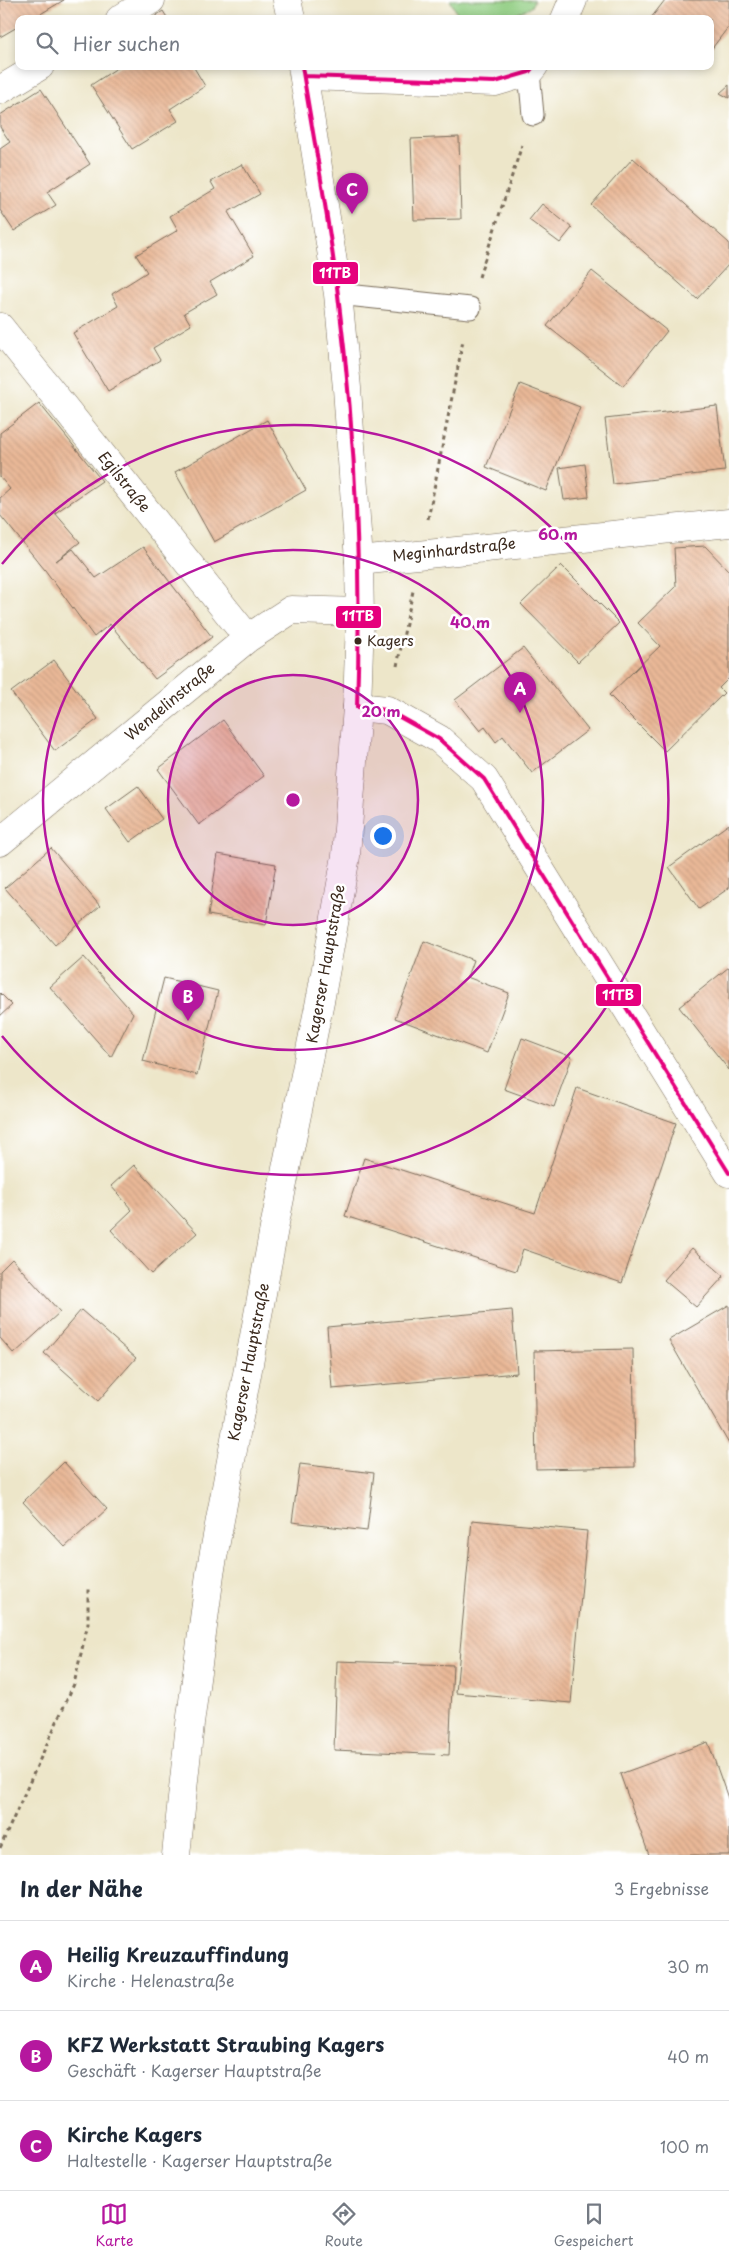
<!DOCTYPE html>
<html lang="de">
<head>
<meta charset="utf-8">
<style>
  :root { --surface:#fff; --page:#f2f2f3; --text:#1f2937; --muted:#747a83; --line:#e0e1e3; --accent:#b5179e }
  body { margin:0; font-family:"Playpen Sans",sans-serif; background:var(--page); color:var(--text) }
  .you { position:absolute; left:382px; top:835px; width:18px; height:18px; margin:-12px; border:4px solid #fff; border-radius:50%; background:#1a73e8; box-shadow:0 0 0 8px #1a73e833 }
  .badge { display:grid; place-items:center; width:32px; height:32px; border-radius:50%; background:var(--accent); color:#fff; font-size:16px; font-weight:700 }
  .pin { position:absolute; translate:-50% -41px; filter:drop-shadow(0 1px 2px #0008) }
  .pin::after { content:''; position:absolute; top:26px; width:18px; height:15px; background:inherit; clip-path:polygon(0 0,100% 0,50% 100%) }
  .list { margin:0; padding:0; list-style:none }
  h2 { display:flex; justify-content:space-between; align-items:center; height:65px; margin:0; padding:0 20px; font-size:21px }
  h2 small { font-size:16px; font-weight:400; color:var(--muted) }
  .list li { display:grid; grid-template-columns:32px 1fr auto; gap:15px; align-items:center; box-sizing:border-box; height:90px; padding:0 20px; border-top:1px solid var(--line) }
  .list b { display:block; font-size:19px; white-space:nowrap }
  .list p { margin:0; font-size:16px; white-space:nowrap; color:var(--muted) }
  .list em { font-size:16px; font-style:normal; color:var(--muted) }
  .icon { flex:none; width:28px; height:28px; fill:none; stroke:currentColor; stroke-width:2; stroke-linecap:round; stroke-linejoin:round }
  .map { position:relative; flex:none; width:729px; height:1855px; overflow:hidden }
  .search { position:absolute; background:var(--surface); box-shadow:0 2px 8px #0003; left:15px; right:15px; top:15px; height:55px; display:flex; align-items:center; gap:12px; box-sizing:border-box; padding:0 18px; border-radius:10px; color:var(--muted); font-size:19px }
  .sheet { height:335px; background:var(--surface) }
  nav { display:flex; justify-content:space-around; align-items:center; box-sizing:border-box; height:70px; border-top:1px solid var(--line); background:var(--surface); font-size:14px; color:var(--muted) }
  nav a { display:grid; justify-items:center; gap:2px }
  nav .on { color:var(--accent) }
  .map>svg:first-child { display:block }
</style>
</head>
<body>
<div class="map">
<svg width="729" height="1855" viewBox="0 0 729 1855">
  <defs>
    <pattern id="building-back-hatch" width="6" height="6" patternUnits="userSpaceOnUse" patternTransform="scale(1.25)"><rect width="6" height="6" fill="#e9b897"/><path d="M-1 5l2 2M0 0l6 6M5-1l2 2" fill="none" stroke="#c99e82"/></pattern>
  </defs>
  <rect width="100%" height="100%" fill="#fff"/>
  <filter id="ink" filterUnits="userSpaceOnUse"><feTurbulence type="fractalNoise" baseFrequency=".02" numOctaves="2"/><feDisplacementMap in="SourceGraphic" scale="10" xChannelSelector="R" yChannelSelector="G"/><feConvolveMatrix kernelMatrix="1 2 1 2 8 2 1 2 1" color-interpolation-filters="sRGB"/></filter>
  <filter id="wash" filterUnits="userSpaceOnUse"><feTurbulence type="fractalNoise" baseFrequency=".0096" numOctaves="4" result="noise"/><feDisplacementMap in="SourceGraphic" scale="20" xChannelSelector="R" yChannelSelector="G"/><feGaussianBlur stdDeviation="1.12" result="paint"/><feColorMatrix in="noise" values="0 0 0 0 0 0 0 0 0 0 0 0 0 0 0 0 0 1.4 0 .05"/><feComposite in="paint" operator="in"/></filter>
  <g filter="url(#wash)">
    <rect width="100%" height="100%" fill="#ede6c9"/>
    <!-- park -->
    <path fill="#92ce83" stroke="#667c50" d="M 450,0 L 534,0 L 531,7 L 506,19 L 460,19 Z"/>
    <g id="blocks">
      <!-- building -->
      <path fill="url(#building-back-hatch)" d="M 0,0 L 64,0 L 32,19 L 19,19 L 19,26 L 0,37 Z
        M 665,0 L 729,0 L 729,26 L 710,51 L 710,19 L 651,18 Z
        M 163,11 L 168,19 L 151,19 Z
        M 120,66 L 193,66 L 205,86 L 170,109 L 178,121 L 132,149 L 91,85 Z
        M 729,85 L 729,98 L 720,93 Z
        M 41,89 L 90,164 L 47,192 L 56,205 L 14,231 L 0,210 L 0,149 L 10,142 L 0,127 L 0,115 Z
        M 459,137 L 461,219 L 414,220 L 411,139 Z
        M 633,158 L 729,243 L 729,264 L 697,299 L 591,205 Z
        M 242,164 L 260,194 L 228,212 L 254,256 L 210,282 L 217,294 L 184,313 L 191,325 L 153,348 L 160,360 L 108,391 L 73,333 L 118,306 L 112,294 L 147,272 L 136,255 L 178,230 L 170,216 L 215,189 L 211,182 Z
        M 542,204 L 572,228 L 560,243 L 529,220 Z
        M 592,271 L 667,331 L 623,386 L 547,326 Z
        M 520,384 L 580,407 L 546,491 L 486,467 Z
        M 39,403 L 102,481 L 55,513 L 80,542 L 56,561 L 73,549 L 96,578 L 143,547 L 212,637 L 155,679 L 110,624 L 94,637 L 45,570 L 0,515 L 0,498 L 10,489 L 0,477 L 0,433 Z
        M 717,406 L 725,471 L 613,484 L 605,419 Z
        M 267,420 L 306,490 L 214,542 L 175,472 Z
        M 585,464 L 589,497 L 564,500 L 559,468 Z
        M 705,546 L 729,571 L 729,678 L 719,688 L 724,693 L 665,751 L 609,695 L 660,646 L 638,623 L 676,586 L 674,548 Z
        M 561,565 L 619,623 L 578,662 L 521,604 Z
        M 523,648 L 588,730 L 532,773 L 503,736 L 496,742 L 485,727 L 480,731 L 455,700 Z
        M 54,660 L 98,719 L 55,751 L 11,692 Z
        M 223,720 L 264,776 L 199,825 L 158,769 Z
        M 138,786 L 162,819 L 130,842 L 106,809 Z
        M 729,824 L 729,888 L 699,909 L 669,867 Z
        M 51,848 L 100,906 L 55,945 L 5,888 Z
        M 218,854 L 276,864 L 266,925 L 208,915 Z
        M 424,941 L 473,960 L 467,977 L 509,993 L 487,1053 L 395,1018 Z
        M 84,957 L 133,1013 L 111,1057 L 50,987 Z
        M 729,967 L 729,1070 L 679,1007 Z
        M 164,978 L 218,991 L 197,1075 L 143,1061 Z
        M 0,993 L 12,1005 L 0,1016 Z
        M 522,1038 L 572,1057 L 554,1107 L 504,1089 Z
        M 577,1088 L 676,1123 L 622,1283 L 523,1249 L 516,1271 L 345,1216 L 364,1158 L 535,1213 Z
        M 134,1165 L 197,1233 L 151,1274 L 111,1230 L 132,1210 L 111,1186 Z
        M 692,1248 L 724,1276 L 696,1307 L 664,1280 Z
        M 12,1259 L 60,1312 L 14,1354 L 0,1338 L 0,1271 Z
        M 729,1305 L 729,1444 L 669,1340 Z
        M 81,1310 L 136,1358 L 98,1401 L 44,1353 Z
        M 512,1310 L 517,1373 L 332,1389 L 327,1327 Z
        M 633,1349 L 635,1467 L 536,1469 L 534,1351 Z
        M 64,1462 L 107,1509 L 65,1547 L 23,1502 Z
        M 300,1464 L 374,1473 L 367,1531 L 292,1522 Z
        M 472,1520 L 587,1531 L 571,1703 L 456,1693 Z
        M 337,1661 L 453,1665 L 449,1755 L 334,1750 Z
        M 708,1742 L 729,1801 L 729,1855 L 649,1855 L 620,1774 Z"/>
    </g>
  </g>
  <g filter="url(#ink)">
    <use href="#blocks" fill-opacity="0" stroke="#796c5a" stroke-width="1"/>
    <g fill="none" stroke-linecap="round" stroke-linejoin="round">
      <defs>
        <path id="lane" d="M 529,72 L 533,115
          M 338,294 L 470,308"/>
        <path id="street" d="M 120,19 L 151,0
          M 565,19 L 573,0
          M 304,76 L 495,82 L 529,72 L 534,66
          M 0,90 L 40,66
          M 0,327 L 248,638
          M 359,561 L 729,523
          M 357,707 L 387,710 L 439,739 L 484,779 L 729,1173
          M 0,842 L 248,638 L 291,610 L 360,612"/>
        <path id="secondary" d="M 287,0 L 291,19
          M 176,1855 L 190,1724 L 210,1574 L 275,1223 L 321,996 L 346,856 L 357,707 L 360,619 L 359,561 L 347,388 L 338,294 L 302,66"/>
      </defs>
      <!-- lane casing -->
      <use href="#lane" stroke="#796c5a" stroke-width="23"/>
      <!-- street casing -->
      <use href="#street" stroke="#796c5a" stroke-width="29"/>
      <!-- secondary casing -->
      <use href="#secondary" stroke="#796c5a" stroke-width="29"/>
      <!-- path -->
      <path stroke="#796c5a" stroke-width="3" stroke-dasharray="4 4" stroke-linecap="butt" d="M 479,277 L 522,145
        M 428,519 L 463,341
        M 397,666 L 413,591
        M 0,1848 L 74,1684 L 88,1623 L 88,1586"/>
      <!-- lane -->
      <use href="#lane" stroke="#fff" stroke-width="21"/>
      <!-- street -->
      <use href="#street" stroke="#fff" stroke-width="28"/>
      <!-- secondary -->
      <use href="#secondary" stroke="#fff" stroke-width="28"/>
      <defs>
        <path id="bus-1" d="M 302,66 C 314,142 329,218 338,295 C 355,431 362,570 357,707 L 387,710 L 439,739 L 484,779 L 729,1173
          M 304,76 L 495,82 L 529,72 L 534,66"/>
      </defs>
      <!-- bus-1 casing -->
      <use href="#bus-1" stroke="#fff" stroke-width="8"/>
      <!-- bus-1 -->
      <use href="#bus-1" stroke="#e5007d" stroke-width="4"/>
    </g>
  </g>
  <!-- distance rings -->
  <circle cx="293" cy="800" r="125" fill="#b5179e" fill-opacity=".12"/>
  <g fill="none" stroke="#b5179e" stroke-width="2.5">
    <circle cx="293" cy="800" r="125"/>
    <circle cx="293" cy="800" r="250"/>
    <path d="M2 564A375 375 0 1 1 2 1036"/>
  </g>
  <!-- markers -->
  <circle fill="#3b2a1e" stroke="#fff" stroke-width="2" cx="358" cy="641" r="4.5"/>
  <g text-anchor="middle" stroke-width="5" stroke-linejoin="round" paint-order="stroke">
    <!-- bus labels -->
    <g font-size="14" fill="#3b2a1e" stroke="#fff" text-anchor="start">
      <text x="367" y="646">Kagers</text>
    </g>
    <!-- street labels -->
    <g font-size="15" fill="#3b2a1e" stroke="#fff">
      <text transform="translate(124 482) rotate(51)" y="5">Egilstraße</text>
      <text transform="translate(454 550) rotate(-6)" y="5">Meginhardstraße</text>
      <text transform="translate(170 702) rotate(-40)" y="5">Wendelinstraße</text>
      <text transform="translate(326 964) rotate(-80)" y="5">Kagerser Hauptstraße</text>
      <text transform="translate(249 1362) rotate(-79)" y="5">Kagerser Hauptstraße</text>
    </g>
  </g>
  <circle cx="293" cy="800" r="8" fill="#b5179e" stroke="#fff" stroke-width="2.5"/>
  <g font-size="15" text-anchor="middle" font-weight="bold" fill="#b5179e" stroke="#fff" stroke-width="5" stroke-linejoin="round" paint-order="stroke">
    <text x="558" y="540">60 m</text>
    <text x="470" y="628">40 m</text>
    <text x="381" y="717">20 m</text>
  </g>
  <g stroke="#fff" stroke-width="2">
    <rect x="312" y="261" width="47" height="24" rx="5" fill="#e5007d"/>
    <rect x="335" y="605" width="47" height="24" rx="5" fill="#e5007d"/>
    <rect x="595" y="983" width="47" height="24" rx="5" fill="#e5007d"/>
  </g>
  <g font-size="14" text-anchor="middle" font-weight="bold" fill="#fff">
    <text x="335" y="278">11TB</text>
    <text x="358" y="621">11TB</text>
    <text x="618" y="1000">11TB</text>
  </g>
</svg>
<div class="you"></div>
<div class="pin badge" style="left:520px;top:713px">A</div>
<div class="pin badge" style="left:188px;top:1021px">B</div>
<div class="pin badge" style="left:352px;top:214px">C</div>
<div class="search"><svg class="icon" aria-label="search" viewBox="0 0 24 24"><circle cx="10" cy="10" r="6"/><path d="M15 15l6 6"/></svg>Hier suchen</div>
</div>
<section class="sheet">
<h2>In der Nähe<small>3 Ergebnisse</small></h2>
<ul class="list">
<li><span class="badge">A</span><div><b>Heilig Kreuzauffindung</b><p>Kirche · Helenastraße</p></div><em>30 m</em></li>
<li><span class="badge">B</span><div><b>KFZ Werkstatt Straubing Kagers</b><p>Geschäft · Kagerser Hauptstraße</p></div><em>40 m</em></li>
<li><span class="badge">C</span><div><b>Kirche Kagers</b><p>Haltestelle · Kagerser Hauptstraße</p></div><em>100 m</em></li>
</ul>
</section>
<nav>
<a class="on"><svg class="icon" aria-label="map" viewBox="0 0 24 24"><path d="M3 6l6-2 6 2 6-2v14l-6 2-6-2-6 2zM9 4v14M15 6v14"/></svg>Karte</a>
<a><svg class="icon" aria-label="directions" viewBox="0 0 24 24"><path d="M12 3l9 9-9 9-9-9zM9 14v-3h6M13 9l2 2-2 2"/></svg>Route</a>
<a><svg class="icon" aria-label="saved" viewBox="0 0 24 24"><path d="M7 4h10v16l-5-4-5 4z"/></svg>Gespeichert</a>
</nav>
</body>
</html>
